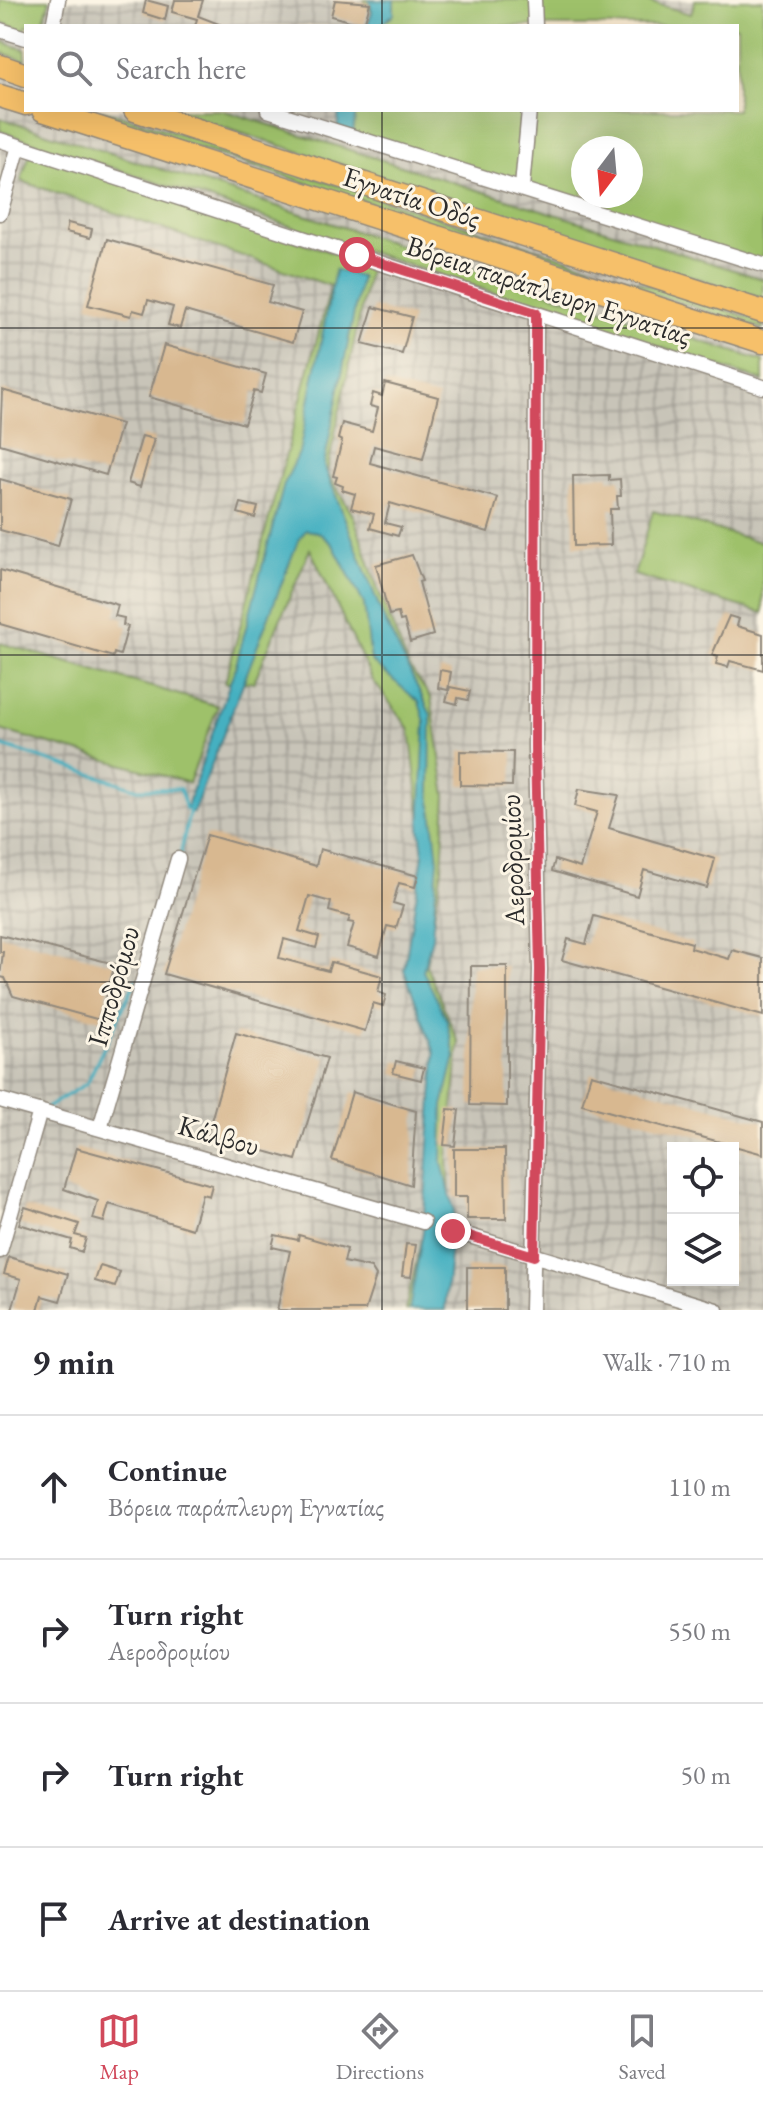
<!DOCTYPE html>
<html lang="en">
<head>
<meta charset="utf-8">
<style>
  :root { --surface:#fff; --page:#f2f2f3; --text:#2b2b33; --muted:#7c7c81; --line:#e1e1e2; --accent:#d1495b }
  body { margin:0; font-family:"EB Garamond",serif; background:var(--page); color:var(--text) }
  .controls { position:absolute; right:24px; bottom:24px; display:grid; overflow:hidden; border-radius:0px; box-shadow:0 8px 32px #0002 }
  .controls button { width:72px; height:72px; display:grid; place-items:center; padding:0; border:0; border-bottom:2px solid var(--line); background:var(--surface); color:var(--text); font:40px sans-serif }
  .compass { position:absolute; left:571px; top:136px; width:72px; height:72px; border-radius:50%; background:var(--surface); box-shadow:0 8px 32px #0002; rotate:196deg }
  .stop { position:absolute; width:24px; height:24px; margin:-18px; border:6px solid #d1495b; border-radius:50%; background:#fff }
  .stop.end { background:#d1495b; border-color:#fff; box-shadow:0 2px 8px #0008 }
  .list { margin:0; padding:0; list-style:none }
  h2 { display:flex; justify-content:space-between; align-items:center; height:104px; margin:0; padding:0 32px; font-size:34px }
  h2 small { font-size:26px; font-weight:400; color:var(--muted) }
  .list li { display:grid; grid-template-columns:52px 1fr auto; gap:24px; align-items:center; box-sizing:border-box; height:144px; padding:0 32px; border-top:2px solid var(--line) }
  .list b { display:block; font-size:30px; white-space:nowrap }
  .list p { margin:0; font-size:26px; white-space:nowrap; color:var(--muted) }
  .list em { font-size:26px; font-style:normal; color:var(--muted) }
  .icon { flex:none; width:44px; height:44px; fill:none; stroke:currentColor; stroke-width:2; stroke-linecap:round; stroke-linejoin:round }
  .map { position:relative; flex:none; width:763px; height:1310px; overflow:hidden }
  .search { position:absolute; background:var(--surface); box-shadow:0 8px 32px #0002; left:24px; right:24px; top:24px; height:88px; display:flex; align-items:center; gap:20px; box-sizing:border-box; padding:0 28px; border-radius:0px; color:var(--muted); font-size:30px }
  .sheet { height:680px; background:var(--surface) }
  nav { display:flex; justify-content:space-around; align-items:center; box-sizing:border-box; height:112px; border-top:2px solid var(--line); background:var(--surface); font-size:22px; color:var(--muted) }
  nav a { display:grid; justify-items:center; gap:4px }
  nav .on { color:var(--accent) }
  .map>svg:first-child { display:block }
</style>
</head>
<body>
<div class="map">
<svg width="763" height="1310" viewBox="0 0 763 1310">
  <defs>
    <pattern id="industrial-grid" width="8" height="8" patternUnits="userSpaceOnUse" patternTransform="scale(2)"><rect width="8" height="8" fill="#c8c4b8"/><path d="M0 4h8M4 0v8" fill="none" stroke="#a39f96"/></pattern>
  </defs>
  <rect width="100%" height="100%" fill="#fcf5e5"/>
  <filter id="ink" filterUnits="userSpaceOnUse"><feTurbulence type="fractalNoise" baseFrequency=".0125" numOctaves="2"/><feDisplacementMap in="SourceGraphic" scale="16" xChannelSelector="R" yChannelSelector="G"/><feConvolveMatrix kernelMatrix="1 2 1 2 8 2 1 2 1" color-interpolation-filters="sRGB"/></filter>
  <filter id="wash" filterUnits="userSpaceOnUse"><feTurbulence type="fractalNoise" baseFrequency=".006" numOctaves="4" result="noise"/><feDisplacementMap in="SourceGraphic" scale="32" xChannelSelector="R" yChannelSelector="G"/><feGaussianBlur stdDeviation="1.8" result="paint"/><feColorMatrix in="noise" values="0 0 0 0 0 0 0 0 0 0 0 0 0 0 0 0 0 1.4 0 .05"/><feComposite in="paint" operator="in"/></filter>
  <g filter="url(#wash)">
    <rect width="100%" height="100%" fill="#f6e6cc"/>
    <!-- industrial -->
    <path fill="url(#industrial-grid)" fill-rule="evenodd" d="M 0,0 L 763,0 L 763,1310 L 0,1310 ZM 26,26 L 737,26 L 737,110 L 26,110 ZM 583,148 L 631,148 L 631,196 L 583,196 ZM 673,1148 L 733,1148 L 733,1280 L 673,1280 Z"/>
    <!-- green -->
    <path fill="#9ec16a" stroke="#64764a" stroke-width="2" fill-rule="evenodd" d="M 0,0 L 50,0 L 42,26 L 26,26 L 26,31 L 0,22 Z
      M 364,0 L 642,0 L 691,14 L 695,0 L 763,0 L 763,262 L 353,134 L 346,110 L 737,110 L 737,26 L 372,26 L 374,16 ZM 583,148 L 631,148 L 631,196 L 583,196 Z
      M 0,41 L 26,50 L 26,61 L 0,52 Z
      M 79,110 L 104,110 L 763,322 L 763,329 Z
      M 169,110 L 222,110 L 763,279 L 763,299 Z
      M 0,118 L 763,361 L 763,381 L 0,131 Z
      M 30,153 L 370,265 L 327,472 L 354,517 L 377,587 L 409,667 L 431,698 L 446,796 L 442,869 L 426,965 L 459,1043 L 448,1158 L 452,1234 L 442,1310 L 405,1310 L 424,1228 L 437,1051 L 406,959 L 426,863 L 410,730 L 372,679 L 310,549 L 254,682 L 225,683 L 331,286 L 21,181 Z
      M 653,511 L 763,543 L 763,613 L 634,575 Z
      M 0,643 L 218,706 L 189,783 L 0,730 Z"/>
    <!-- water -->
    <path fill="#44b0c1" stroke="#386e76" stroke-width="2" d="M 369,0 L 394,0 L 394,14 L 379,26 L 367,26 L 372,12 Z
      M 339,110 L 356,110 L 353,134 L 337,131 Z
      M 335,270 L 361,277 L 324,465 L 384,619 L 431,715 L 430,792 L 438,860 L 432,938 L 423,971 L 447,1020 L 455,1056 L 443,1106 L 442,1163 L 454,1209 L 445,1310 L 409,1310 L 423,1231 L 435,1054 L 404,970 L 423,854 L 420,829 L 425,722 L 419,702 L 371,661 L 364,604 L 333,545 L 318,532 L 306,530 L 298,541 L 193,813 L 186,809 L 236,665 L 284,484 L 299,453 Z"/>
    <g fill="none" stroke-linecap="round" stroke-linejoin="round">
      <!-- stream -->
      <path stroke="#44b0c1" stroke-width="3" d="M 0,745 L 138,789 L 180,789 L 186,809
        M 180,856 L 190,809
        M 45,1109 L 87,1083 L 136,980"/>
    </g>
    <g id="blocks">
      <!-- building -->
      <path fill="#d8b890" d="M 146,0 L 168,6 L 165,20 L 143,13 Z
        M 175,0 L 203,0 L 198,16 L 224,26 L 195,26 L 197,19 L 172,12 Z
        M 335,0 L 370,3 L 364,25 L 331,16 Z
        M 68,223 L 92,229 L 90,238 L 66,232 Z
        M 107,239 L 273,285 L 268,302 L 302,312 L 293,342 L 185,311 L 180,328 L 168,325 L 173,307 L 148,300 L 144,313 L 133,310 L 131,316 L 88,305 Z
        M 373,307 L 412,317 L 402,354 L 362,344 Z
        M 164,345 L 266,374 L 261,393 L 254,391 L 244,424 L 149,397 Z
        M 385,383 L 438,397 L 423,459 L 374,446 L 370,463 L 498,498 L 488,532 L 390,503 L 385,523 L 401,527 L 398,536 L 370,528 L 374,514 L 351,508 L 355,494 L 342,490 L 343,486 L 335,483 L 337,477 L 333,476 L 342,441 L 338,439 L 342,423 L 372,431 L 378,408 L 370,406 L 373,393 L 382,396 Z
        M 2,390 L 121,424 L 106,475 L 0,444 Z
        M 142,436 L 154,439 L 140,487 L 128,483 Z
        M 609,475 L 609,480 L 620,479 L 621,496 L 617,496 L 618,509 L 610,509 L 611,545 L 574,546 L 573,476 Z
        M 0,479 L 71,499 L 58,546 L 0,530 Z
        M 241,503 L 258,507 L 255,518 L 238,513 Z
        M 412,555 L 422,581 L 419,582 L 433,635 L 410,642 L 404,620 L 400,621 L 398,613 L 389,615 L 376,565 Z
        M 0,570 L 118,605 L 115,616 L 124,618 L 123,625 L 128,626 L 120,655 L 114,653 L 113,657 L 0,624 Z
        M 729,616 L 739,619 L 737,626 L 763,634 L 763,670 L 730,661 L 728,667 L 716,664 L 718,657 L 712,655 Z
        M 440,670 L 451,672 L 448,690 L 438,688 Z
        M 450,687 L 470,691 L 468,700 L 458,698 L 457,704 L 446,701 Z
        M 460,751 L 513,752 L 512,786 L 460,785 Z
        M 579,789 L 619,795 L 609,828 L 715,859 L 707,888 L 644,870 L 637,896 L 552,871 L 555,860 L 580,868 L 597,812 L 575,806 Z
        M 207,835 L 316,866 L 320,849 L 418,876 L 415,887 L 399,883 L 393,903 L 403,906 L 396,928 L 387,926 L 379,956 L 347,947 L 354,923 L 348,922 L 350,917 L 329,911 L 331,902 L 309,896 L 299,931 L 319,937 L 316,948 L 284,939 L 279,958 L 328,971 L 331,962 L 382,976 L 378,992 L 386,995 L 383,1006 L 373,1003 L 365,1031 L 164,974 Z
        M 594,916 L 692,943 L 691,948 L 729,959 L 732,950 L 763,958 L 763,1016 L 562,960 L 568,939 L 586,944 Z
        M 0,935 L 115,964 L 100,1020 L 13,996 L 5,978 L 0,977 L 3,952 L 0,952 Z
        M 471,966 L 507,966 L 507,1106 L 470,1105 Z
        M 236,1033 L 327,1058 L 296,1160 L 207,1135 Z
        M 396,1061 L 424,1068 L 421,1080 L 393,1073 Z
        M 591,1074 L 763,1122 L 763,1154 L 582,1104 Z
        M 352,1092 L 416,1111 L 411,1185 L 332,1160 Z
        M 448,1109 L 459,1110 L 455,1146 L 444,1145 Z
        M 76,1148 L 212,1185 L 209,1196 L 202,1194 L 192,1229 L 109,1204 L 104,1222 L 93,1219 L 98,1201 L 64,1189 Z
        M 454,1149 L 505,1149 L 506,1219 L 467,1219 L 467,1197 L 454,1197 Z
        M 25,1207 L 79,1224 L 75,1235 L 86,1238 L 82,1252 L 70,1248 L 72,1240 L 19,1224 Z
        M 275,1235 L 298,1240 L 299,1235 L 347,1249 L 344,1262 L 371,1268 L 376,1276 L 365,1310 L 277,1310 L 290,1251 L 272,1247 Z
        M 406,1244 L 416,1245 L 411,1277 L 402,1276 Z
        M 9,1257 L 68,1274 L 60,1301 L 42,1296 L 38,1310 L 12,1310 L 21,1279 L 4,1274 Z
        M 100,1266 L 120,1272 L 115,1287 L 95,1281 Z
        M 467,1267 L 505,1267 L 505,1310 L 467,1310 Z"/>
    </g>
  </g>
  <g filter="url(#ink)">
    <use href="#blocks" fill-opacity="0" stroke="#90887c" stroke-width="2"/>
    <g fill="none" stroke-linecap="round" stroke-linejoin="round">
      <defs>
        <path id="minor" d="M 534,0 L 535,26
          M 53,26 L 58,0
          M 0,30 L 26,38
          M 268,110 L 763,265
          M 0,140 L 763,387
          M 522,187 L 529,110
          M 0,213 L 19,146
          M 0,1100 L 423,1222
          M 100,1128 L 178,859
          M 453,1231 L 716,1310
          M 0,1251 L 40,1111
          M 532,1310 L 540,970 L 535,748 L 536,313"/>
        <path id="highway" d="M 0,66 L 26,75
          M 0,96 L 26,104
          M 43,110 L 763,342
          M 135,110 L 763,312"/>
      </defs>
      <!-- minor casing -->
      <use href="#minor" stroke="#90887c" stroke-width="17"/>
      <!-- highway casing -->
      <use href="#highway" stroke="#90887c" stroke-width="25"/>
      <!-- minor -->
      <use href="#minor" stroke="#fff" stroke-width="14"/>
      <!-- highway -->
      <use href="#highway" stroke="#f6c06b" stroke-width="22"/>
    </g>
  </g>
  <g fill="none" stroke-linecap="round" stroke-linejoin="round" filter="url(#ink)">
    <!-- route -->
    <path stroke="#d1495b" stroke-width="10" d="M 357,255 L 536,313 L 535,748 L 540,970 L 534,1256 L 453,1231"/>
  </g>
  <!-- grid -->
  <path fill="none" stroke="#2b2b2b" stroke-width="2" stroke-opacity="0.55" d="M 382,0 L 382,26M 382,110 L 382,1310M 0,328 L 763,328M 0,655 L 763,655M 0,982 L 763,982"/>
  <g text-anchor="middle" stroke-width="6" stroke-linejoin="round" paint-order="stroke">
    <!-- street labels -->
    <g font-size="28" fill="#2b2b2b" stroke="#fcf5e5">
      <text transform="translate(412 197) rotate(18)" y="10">Εγνατία Οδός</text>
      <text transform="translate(549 290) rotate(18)" y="10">Βόρεια παράπλευρη Εγνατίας</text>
      <text transform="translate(512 860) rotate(-92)" y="10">Αεροδρομίου</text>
      <text transform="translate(113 986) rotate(-74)" y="10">Ιπποδρόμου</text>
      <text transform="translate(219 1135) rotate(16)" y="10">Κάλβου</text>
    </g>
  </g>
</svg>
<div class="controls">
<button><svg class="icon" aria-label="locate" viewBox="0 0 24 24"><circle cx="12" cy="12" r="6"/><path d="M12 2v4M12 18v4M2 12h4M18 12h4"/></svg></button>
<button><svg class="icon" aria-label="layers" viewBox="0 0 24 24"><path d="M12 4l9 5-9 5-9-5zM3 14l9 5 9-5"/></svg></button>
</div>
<svg class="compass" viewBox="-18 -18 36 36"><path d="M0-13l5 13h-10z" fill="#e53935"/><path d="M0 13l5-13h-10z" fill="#7c7c81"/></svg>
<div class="stop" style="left:357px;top:255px"></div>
<div class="stop end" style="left:453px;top:1231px"></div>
<div class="search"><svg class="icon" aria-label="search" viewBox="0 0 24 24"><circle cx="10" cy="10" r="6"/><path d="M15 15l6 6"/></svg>Search here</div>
</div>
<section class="sheet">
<h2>9 min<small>Walk · 710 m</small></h2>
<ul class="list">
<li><svg class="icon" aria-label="ahead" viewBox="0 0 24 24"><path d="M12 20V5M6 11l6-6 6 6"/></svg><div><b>Continue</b><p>Βόρεια παράπλευρη Εγνατίας</p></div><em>110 m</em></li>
<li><svg class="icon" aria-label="right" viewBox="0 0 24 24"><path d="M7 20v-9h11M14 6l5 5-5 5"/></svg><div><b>Turn right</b><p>Αεροδρομίου</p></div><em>550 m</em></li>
<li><svg class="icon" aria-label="right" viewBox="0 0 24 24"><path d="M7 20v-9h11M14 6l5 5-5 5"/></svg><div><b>Turn right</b></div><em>50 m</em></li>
<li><svg class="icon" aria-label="arrive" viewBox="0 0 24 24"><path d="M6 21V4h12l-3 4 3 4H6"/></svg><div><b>Arrive at destination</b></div></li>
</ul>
</section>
<nav>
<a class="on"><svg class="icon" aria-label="map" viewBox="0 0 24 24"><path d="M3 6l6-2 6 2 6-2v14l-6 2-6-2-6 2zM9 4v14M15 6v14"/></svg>Map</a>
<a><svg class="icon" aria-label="directions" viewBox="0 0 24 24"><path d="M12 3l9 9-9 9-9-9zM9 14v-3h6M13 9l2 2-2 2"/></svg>Directions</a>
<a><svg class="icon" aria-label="saved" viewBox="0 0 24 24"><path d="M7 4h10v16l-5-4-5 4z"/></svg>Saved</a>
</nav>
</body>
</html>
